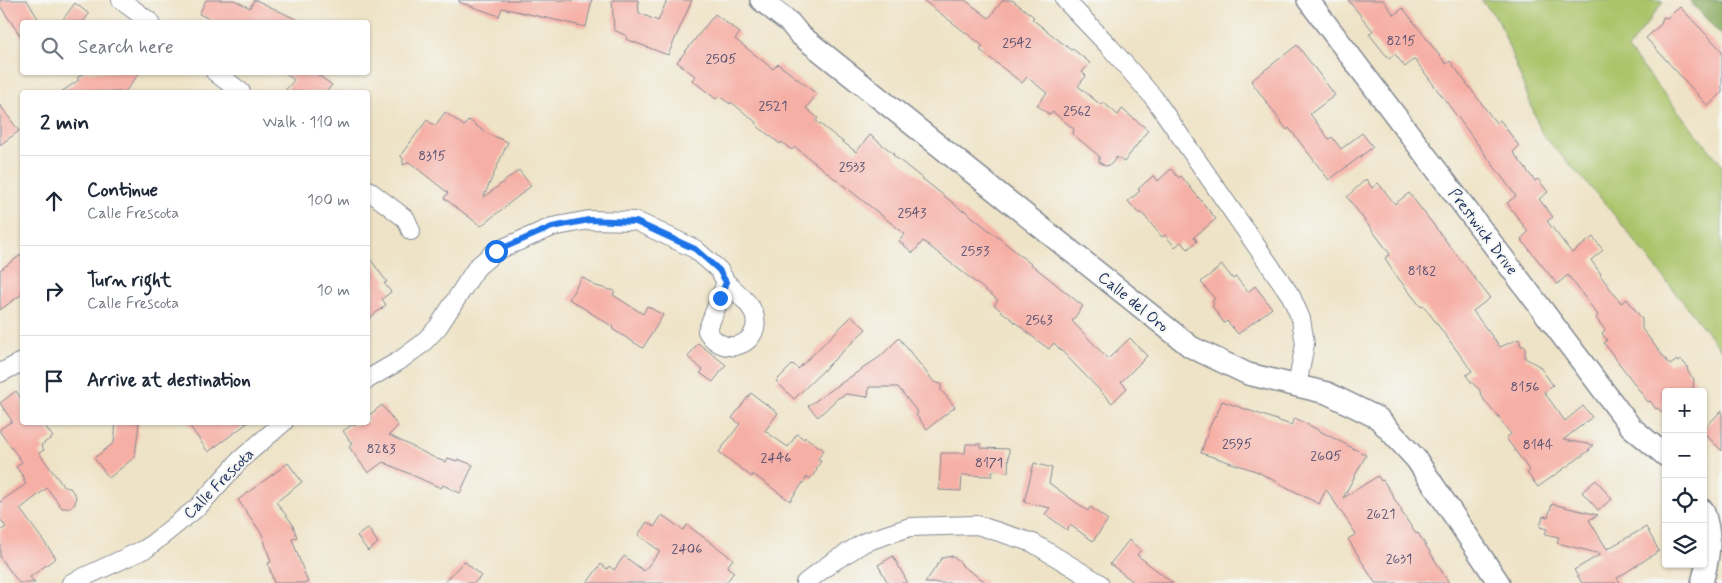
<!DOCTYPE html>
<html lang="en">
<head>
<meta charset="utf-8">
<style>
  :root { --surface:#fff; --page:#f2f2f3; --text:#1f2937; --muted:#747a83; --line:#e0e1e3 }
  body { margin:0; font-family:Mynerve,sans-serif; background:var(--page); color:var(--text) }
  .controls { position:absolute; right:15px; bottom:15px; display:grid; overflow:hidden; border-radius:5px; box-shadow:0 1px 4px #0004 }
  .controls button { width:45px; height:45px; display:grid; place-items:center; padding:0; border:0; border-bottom:1px solid var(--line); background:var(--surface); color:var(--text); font:25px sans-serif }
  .stop { position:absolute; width:15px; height:15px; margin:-11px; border:4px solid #1a73e8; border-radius:50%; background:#fff }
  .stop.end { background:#1a73e8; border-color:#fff; box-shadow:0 1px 5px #0008 }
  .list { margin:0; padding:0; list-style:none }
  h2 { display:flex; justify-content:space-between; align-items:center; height:65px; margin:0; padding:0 20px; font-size:21px }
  h2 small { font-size:16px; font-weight:400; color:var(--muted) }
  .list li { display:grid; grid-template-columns:32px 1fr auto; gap:15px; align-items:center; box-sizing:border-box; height:90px; padding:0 20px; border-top:1px solid var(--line) }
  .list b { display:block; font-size:19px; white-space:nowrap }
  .list p { margin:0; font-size:16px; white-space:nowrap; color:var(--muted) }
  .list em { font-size:16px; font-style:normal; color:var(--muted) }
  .icon { flex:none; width:28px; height:28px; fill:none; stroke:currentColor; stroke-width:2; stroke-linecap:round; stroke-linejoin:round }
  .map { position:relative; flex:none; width:1722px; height:583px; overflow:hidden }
  .search { position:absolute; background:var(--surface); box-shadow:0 1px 4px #0004; left:20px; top:20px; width:350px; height:55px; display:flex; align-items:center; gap:12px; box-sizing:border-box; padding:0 18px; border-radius:5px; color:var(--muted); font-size:19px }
  .panel { position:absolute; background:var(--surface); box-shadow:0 1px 4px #0004; left:20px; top:90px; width:350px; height:335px; border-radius:5px }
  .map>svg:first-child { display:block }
</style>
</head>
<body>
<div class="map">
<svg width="1722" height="583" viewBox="0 0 1722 583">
  <rect width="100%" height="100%" fill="#f6f6f2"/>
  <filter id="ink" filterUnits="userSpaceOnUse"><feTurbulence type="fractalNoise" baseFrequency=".02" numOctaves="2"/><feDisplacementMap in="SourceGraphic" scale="10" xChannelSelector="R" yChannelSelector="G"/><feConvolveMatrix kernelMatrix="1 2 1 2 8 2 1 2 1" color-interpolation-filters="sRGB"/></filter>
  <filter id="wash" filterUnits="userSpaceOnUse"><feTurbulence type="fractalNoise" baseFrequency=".0096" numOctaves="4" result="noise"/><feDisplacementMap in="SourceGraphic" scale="20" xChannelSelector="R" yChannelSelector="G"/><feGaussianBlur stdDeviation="1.12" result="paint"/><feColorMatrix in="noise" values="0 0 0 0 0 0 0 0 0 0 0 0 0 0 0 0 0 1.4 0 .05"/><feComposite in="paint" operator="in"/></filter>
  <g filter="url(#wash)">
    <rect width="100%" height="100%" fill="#eee3c6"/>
    <!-- green -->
    <path fill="#abc46a" stroke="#637a64" d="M 1481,0 L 1661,0 L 1663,2 L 1628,49 L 1722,165 L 1722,351 L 1603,201 L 1542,134 L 1499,21 Z"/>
    <!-- forest -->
    <path fill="#88aa5e" stroke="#526c5e" d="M 1689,0 L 1722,0 L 1722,36 Z"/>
    <g id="blocks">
      <!-- building -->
      <path fill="#f6afa5" d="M 0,0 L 27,0 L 40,22 L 22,22 L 22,38 L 0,6 Z
        M 206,0 L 234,0 L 250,8 L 254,0 L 256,0 L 302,22 L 216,22 L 199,14 Z
        M 459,0 L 592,0 L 586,27 L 502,8 L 499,16 L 459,2 Z
        M 612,0 L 638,0 L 639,13 L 658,21 L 667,0 L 692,0 L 668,55 L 626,39 L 627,36 L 614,30 Z
        M 923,0 L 965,0 L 989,18 L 1003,0 L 1012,0 L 1034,17 L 1032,19 L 1071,50 L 1073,49 L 1090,63 L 1082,72 L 1086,76 L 1078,86 L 1101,105 L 1103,102 L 1118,115 L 1122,109 L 1148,130 L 1124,162 L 1117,157 L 1110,165 L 1105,166 L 1099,162 L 1099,156 L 1073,134 L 1074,129 L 1053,112 L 1050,115 L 1037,105 L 1047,93 L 1027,77 L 1022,83 L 980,50 L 983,46 Z
        M 1348,0 L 1383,0 L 1394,15 L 1403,8 L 1446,64 L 1450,61 L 1496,123 L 1500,120 L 1519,146 L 1513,152 L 1535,181 L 1538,179 L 1548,192 L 1539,199 L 1553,217 L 1547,221 L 1572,253 L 1593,237 L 1603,250 L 1591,260 L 1601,274 L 1600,275 L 1621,303 L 1627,299 L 1642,319 L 1642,329 L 1670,365 L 1677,360 L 1678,362 L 1681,360 L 1687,366 L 1688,372 L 1694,379 L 1693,388 L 1688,392 L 1666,392 L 1666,417 L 1658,408 L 1656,409 L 1650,401 L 1648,402 L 1604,343 L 1607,340 L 1603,335 L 1602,333 L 1605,330 L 1596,318 L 1598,315 L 1568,275 L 1557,284 L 1521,239 L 1528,232 L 1507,203 L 1516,196 L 1416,61 L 1413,60 L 1405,67 L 1395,54 L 1389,59 L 1369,34 L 1373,31 Z
        M 75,3 L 89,14 L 83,22 L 61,22 Z
        M 1680,7 L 1722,51 L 1722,93 L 1708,106 L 1646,38 L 1661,24 L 1663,17 L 1667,18 Z
        M 715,14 L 740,33 L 735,39 L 773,69 L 778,64 L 817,94 L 806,108 L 818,118 L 816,121 L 856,152 L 870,135 L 894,154 L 893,155 L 963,211 L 964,210 L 1083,306 L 1072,321 L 1108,359 L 1130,338 L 1147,356 L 1121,382 L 1127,388 L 1112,403 L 1054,343 L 1049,349 L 1038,341 L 994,305 L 998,300 L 923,241 L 913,253 L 899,241 L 905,234 L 795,147 L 792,150 L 781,142 L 780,144 L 756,125 L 757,123 L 731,102 L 730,104 L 719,96 L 716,99 L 692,80 L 695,76 L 677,62 Z
        M 1297,45 L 1335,95 L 1310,114 L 1329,139 L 1332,137 L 1341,149 L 1362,133 L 1373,147 L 1329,180 L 1289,128 L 1287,130 L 1251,81 Z
        M 85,72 L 140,72 L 125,92 L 61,92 L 79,80 L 77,78 Z
        M 284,72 L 314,72 L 332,85 L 326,92 L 284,92 L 294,80 Z
        M 0,105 L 19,131 L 0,145 Z
        M 445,112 L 464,126 L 469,120 L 486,133 L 508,142 L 483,198 L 519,170 L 531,186 L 481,226 L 444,198 L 448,193 L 409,162 L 403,165 L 403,158 L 400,156 L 427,120 L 435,126 Z
        M 1171,169 L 1179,178 L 1181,176 L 1216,219 L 1194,237 L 1197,241 L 1188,249 L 1181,242 L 1175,247 L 1165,235 L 1162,237 L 1141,212 L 1139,214 L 1128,201 L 1140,191 L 1138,189 L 1154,175 L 1158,181 Z
        M 1366,179 L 1372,188 L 1378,183 L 1395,204 L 1409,193 L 1490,298 L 1473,311 L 1500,347 L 1519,339 L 1521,346 L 1525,346 L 1525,358 L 1539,366 L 1553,385 L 1544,392 L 1565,421 L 1583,406 L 1592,417 L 1563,440 L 1594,445 L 1588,450 L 1590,450 L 1538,487 L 1527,473 L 1530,471 L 1506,438 L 1511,434 L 1500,420 L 1498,415 L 1492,410 L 1484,400 L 1479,389 L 1472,383 L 1466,375 L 1472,371 L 1423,305 L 1421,307 L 1391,269 L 1392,269 L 1385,258 L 1390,254 L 1347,197 Z
        M 22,254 L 22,294 L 0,310 L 0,270 Z
        M 368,256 L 387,282 L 384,283 L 391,292 L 382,299 L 386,305 L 368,319 Z
        M 1222,265 L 1233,279 L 1236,277 L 1248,292 L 1255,286 L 1272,308 L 1238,334 L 1227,321 L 1224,323 L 1212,306 L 1214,304 L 1212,302 L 1215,299 L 1201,282 Z
        M 582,277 L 596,286 L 615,291 L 613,295 L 643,314 L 647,306 L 663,315 L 643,348 L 612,329 L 613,327 L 569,299 Z
        M 852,316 L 866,329 L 794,399 L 776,381 L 793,364 L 798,369 Z
        M 899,338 L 934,382 L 941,384 L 941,390 L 955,407 L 927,429 L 916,415 L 918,413 L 898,387 L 869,387 L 868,397 L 846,394 L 838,398 L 818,417 L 808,406 L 881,356 Z
        M 698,343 L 726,365 L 713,382 L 700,373 L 703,370 L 688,357 Z
        M 16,391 L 22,400 L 22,422 L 42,422 L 53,437 L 41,445 L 44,450 L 39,453 L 64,487 L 70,488 L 76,496 L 75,504 L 69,508 L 62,508 L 47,488 L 20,509 L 56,558 L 30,577 L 35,583 L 19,583 L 0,557 L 0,531 L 6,527 L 0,519 L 0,502 L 26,484 L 23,480 L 25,479 L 16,467 L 22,462 L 0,432 L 0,429 L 12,421 L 0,403 Z
        M 751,393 L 778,413 L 765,431 L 788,447 L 797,434 L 804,439 L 805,437 L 824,450 L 818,459 L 821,461 L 816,469 L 817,470 L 810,479 L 807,477 L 790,501 L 753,474 L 752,477 L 719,452 L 740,424 L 732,418 Z
        M 1222,401 L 1291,425 L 1295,418 L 1366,455 L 1343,498 L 1378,476 L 1381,481 L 1383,480 L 1394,497 L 1393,497 L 1402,511 L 1401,511 L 1416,534 L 1418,533 L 1449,583 L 1375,583 L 1348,539 L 1356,534 L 1326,489 L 1319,504 L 1256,471 L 1201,453 L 1209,428 L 1215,415 L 1216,416 Z
        M 382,405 L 398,426 L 389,435 L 437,459 L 446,462 L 448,458 L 457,461 L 458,459 L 473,465 L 460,493 L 443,485 L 441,488 L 383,462 L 368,473 L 349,447 L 352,444 L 343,431 L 353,424 L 354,426 L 359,422 L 368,422 L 368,416 Z
        M 1722,410 L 1722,451 L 1703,432 L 1703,430 Z
        M 116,422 L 139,422 L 135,457 L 109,478 L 94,458 L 114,443 Z
        M 187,422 L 249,422 L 208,452 Z
        M 966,444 L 981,444 L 981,448 L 1009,449 L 1008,472 L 992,471 L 992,476 L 962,475 L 961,491 L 939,490 L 941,453 L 965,453 Z
        M 288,463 L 302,482 L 276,502 L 292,523 L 297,537 L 292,539 L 308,583 L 274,583 L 268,563 L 271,562 L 262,534 L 238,500 Z
        M 1034,463 L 1052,468 L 1049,483 L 1088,511 L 1090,507 L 1108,520 L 1093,541 L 1070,525 L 1067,530 L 1045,514 L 1050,508 L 1024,502 Z
        M 1596,480 L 1612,499 L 1598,510 L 1582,492 Z
        M 1552,504 L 1598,515 L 1589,520 L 1607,549 L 1646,527 L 1659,551 L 1617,578 L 1620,583 L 1582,583 L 1574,570 L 1601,554 L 1557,543 L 1559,537 L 1545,534 L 1547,529 L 1540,527 L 1543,516 L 1548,517 Z
        M 662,515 L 683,530 L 687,525 L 733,559 L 727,567 L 734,572 L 726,583 L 587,583 L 601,564 L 607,569 L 609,566 L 614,570 L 624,556 L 644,571 L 660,551 L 638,535 L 647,522 L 654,527 Z
        M 368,528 L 378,543 L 368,551 L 357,536 Z
        M 1129,540 L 1141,550 L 1137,555 L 1173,583 L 1135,583 L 1110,564 Z
        M 893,556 L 908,583 L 888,583 L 878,565 Z
        M 952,556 L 962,564 L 961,565 L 987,583 L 925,583 L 942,558 Z
        M 464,561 L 481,576 L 474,583 L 444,583 Z"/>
    </g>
  </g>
  <g filter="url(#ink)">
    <use href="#blocks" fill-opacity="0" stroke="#848992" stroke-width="1"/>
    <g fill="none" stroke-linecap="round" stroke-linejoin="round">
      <defs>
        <path id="minor" d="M 121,0 L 150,22
          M 1065,0 L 1108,45 L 1154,98 L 1291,296 L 1301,319 L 1305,344 L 1297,386
          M 215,72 L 241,92
          M 368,190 L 406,219 L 411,231
          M 726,282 C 735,291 750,302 754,314 C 764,342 725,361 707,331 Z
          M 0,373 L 22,362
          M 368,379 L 399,361 L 422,344 L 438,327 L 477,267 L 496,251 L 552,227 L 589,220 L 636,221 L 695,249 L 719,270 L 726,282
          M 71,583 L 147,548 L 199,506 L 241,459 L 284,422
          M 805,583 L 831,563 L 865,542 L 910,527 L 977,525 L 1033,543 L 1099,583"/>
        <path id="tertiary" d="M 761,0 L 790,23 L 799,34 L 1191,347 L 1248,374 L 1327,393 L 1378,418 L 1416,459 L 1499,583
          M 1308,0 L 1631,427 L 1666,456
          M 1702,583 C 1709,557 1713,536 1703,510"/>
      </defs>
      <!-- minor casing -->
      <use href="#minor" stroke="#848992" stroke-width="20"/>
      <!-- tertiary casing -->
      <use href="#tertiary" stroke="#848992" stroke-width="24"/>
      <!-- minor -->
      <use href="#minor" stroke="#fff" stroke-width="18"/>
      <!-- tertiary -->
      <use href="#tertiary" stroke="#fff" stroke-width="21"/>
    </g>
  </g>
  <g fill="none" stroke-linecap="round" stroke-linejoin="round" filter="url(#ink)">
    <!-- route -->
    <path stroke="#1a73e8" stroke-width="6" d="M 496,251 L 552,227 L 589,220 L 636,222 L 695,249 L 719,270 L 726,282 L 720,298"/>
  </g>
  <g text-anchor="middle" stroke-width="4" stroke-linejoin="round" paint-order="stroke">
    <!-- number labels -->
    <g font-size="14" fill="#524f70">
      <text x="1401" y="45">8215</text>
      <text x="1017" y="47">2542</text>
      <text x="721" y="63">2505</text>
      <text x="773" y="110">2521</text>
      <text x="1077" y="115">2562</text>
      <text x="432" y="160">8315</text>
      <text x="852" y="171">2533</text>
      <text x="912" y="217">2543</text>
      <text x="975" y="255">2553</text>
      <text x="1422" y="275">8182</text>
      <text x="1039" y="324">2563</text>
      <text x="1525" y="391">8156</text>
      <text x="1237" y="448">2595</text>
      <text x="1538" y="449">8144</text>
      <text x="381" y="453">8283</text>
      <text x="1326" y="460">2605</text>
      <text x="776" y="462">2446</text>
      <text x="989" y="467">8171</text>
      <text x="1381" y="518">2621</text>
      <text x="687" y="553">2406</text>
      <text x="1399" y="563">2631</text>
    </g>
    <!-- street labels -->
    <g font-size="16" fill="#1b2f5e" stroke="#f6f6f2">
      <text transform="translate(1484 231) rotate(53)" y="6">Prestwick Drive</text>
      <text transform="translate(1134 301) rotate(39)" y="6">Calle del Oro</text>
      <text transform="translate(218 483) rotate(-45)" y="6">Calle Frescota</text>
    </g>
  </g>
</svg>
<div class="controls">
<button>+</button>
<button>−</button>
<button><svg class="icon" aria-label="locate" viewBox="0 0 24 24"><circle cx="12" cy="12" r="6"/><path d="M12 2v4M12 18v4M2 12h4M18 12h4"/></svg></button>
<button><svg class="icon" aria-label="layers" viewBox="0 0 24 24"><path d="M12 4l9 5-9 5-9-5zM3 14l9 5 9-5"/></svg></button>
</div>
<div class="stop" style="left:496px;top:251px"></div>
<div class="stop end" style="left:720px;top:298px"></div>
<div class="search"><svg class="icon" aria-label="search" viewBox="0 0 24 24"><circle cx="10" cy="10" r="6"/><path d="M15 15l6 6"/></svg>Search here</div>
<section class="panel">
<h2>2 min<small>Walk · 110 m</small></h2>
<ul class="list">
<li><svg class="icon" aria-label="ahead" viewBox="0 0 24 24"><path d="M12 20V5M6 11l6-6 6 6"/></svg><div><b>Continue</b><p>Calle Frescota</p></div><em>100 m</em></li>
<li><svg class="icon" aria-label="right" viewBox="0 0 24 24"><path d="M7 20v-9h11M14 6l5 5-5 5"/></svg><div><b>Turn right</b><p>Calle Frescota</p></div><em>10 m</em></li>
<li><svg class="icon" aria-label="arrive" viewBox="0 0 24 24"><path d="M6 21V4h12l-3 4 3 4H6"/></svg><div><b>Arrive at destination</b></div></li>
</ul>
</section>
</div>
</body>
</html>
